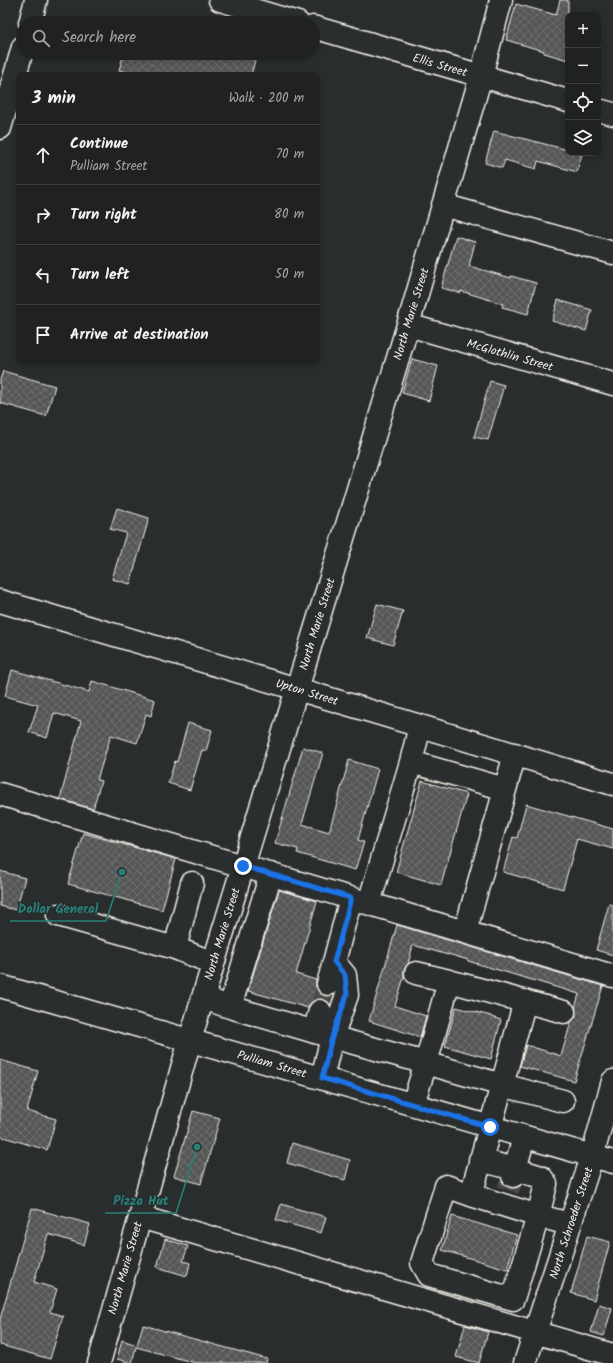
<!DOCTYPE html>
<html lang="en">
<head>
<meta charset="utf-8">
<style>
  :root { --surface:#202222; --page:#282a2a; --text:#f1f3f6; --muted:#a2a4a5; --line:#3d3f40 }
  body { margin:0; font-family:Kalam,sans-serif; background:var(--page); color:var(--text) }
  .controls { position:absolute; right:12px; top:12px; display:grid; overflow:hidden; border-radius:8px; box-shadow:0 2px 6px #0003 }
  .controls button { width:36px; height:36px; display:grid; place-items:center; padding:0; border:0; border-bottom:1px solid var(--line); background:var(--surface); color:var(--text); font:20px sans-serif }
  .stop { position:absolute; width:12px; height:12px; margin:-9px; border:3px solid #1a73e8; border-radius:50%; background:#fff }
  .stop.end { background:#1a73e8; border-color:#fff; box-shadow:0 1px 4px #0008 }
  .list { margin:0; padding:0; list-style:none }
  h2 { display:flex; justify-content:space-between; align-items:center; height:52px; margin:0; padding:0 16px; font-size:17px }
  h2 small { font-size:13px; font-weight:400; color:var(--muted) }
  .list li { display:grid; grid-template-columns:26px 1fr auto; gap:12px; align-items:center; box-sizing:border-box; height:60px; padding:0 16px; border-top:1px solid var(--line) }
  .list b { display:block; font-size:15px; white-space:nowrap }
  .list p { margin:0; font-size:13px; white-space:nowrap; color:var(--muted) }
  .list em { font-size:13px; font-style:normal; color:var(--muted) }
  .icon { flex:none; width:22px; height:22px; fill:none; stroke:currentColor; stroke-width:2; stroke-linecap:round; stroke-linejoin:round }
  .map { position:relative; flex:none; width:613px; height:1363px; overflow:hidden }
  .search { position:absolute; background:var(--surface); box-shadow:0 2px 6px #0003; left:16px; top:16px; width:304px; height:44px; display:flex; align-items:center; gap:10px; box-sizing:border-box; padding:0 14px; border-radius:22px; color:var(--muted); font-size:15px }
  .panel { position:absolute; background:var(--surface); box-shadow:0 2px 6px #0003; left:16px; top:72px; width:304px; height:292px; border-radius:8px }
  .map>svg:first-child { display:block }
</style>
</head>
<body>
<div class="map">
<svg width="613" height="1363" viewBox="0 0 613 1363">
  <defs>
    <pattern id="building-cross-hatch" width="8" height="8" patternUnits="userSpaceOnUse"><rect width="8" height="8" fill="#555756"/><path d="M0 0l8 8M0 8l8-8" fill="none" stroke="#6e706e"/></pattern>
  </defs>
  <rect width="100%" height="100%" fill="#2a2d2e"/>
  <filter id="ink" filterUnits="userSpaceOnUse"><feTurbulence type="fractalNoise" baseFrequency=".025" numOctaves="2"/><feDisplacementMap in="SourceGraphic" scale="8" xChannelSelector="R" yChannelSelector="G"/><feConvolveMatrix kernelMatrix="1 2 1 2 8 2 1 2 1" color-interpolation-filters="sRGB"/></filter>
  <g filter="url(#ink)">
    <!-- building -->
    <path fill="url(#building-cross-hatch)" stroke="#f4f1e8" d="M 560,0 L 568,0 L 568,60 L 544,53 L 544,51 L 506,40 L 516,4 L 556,15 Z
      M 124,53 L 257,53 L 251,75 L 137,75 L 119,70 Z
      M 494,131 L 568,150 L 568,153 L 582,154 L 577,172 L 538,161 L 536,169 L 505,160 L 502,168 L 485,163 Z
      M 456,236 L 475,242 L 469,266 L 511,278 L 511,276 L 536,283 L 528,314 L 502,307 L 503,304 L 461,291 L 461,293 L 441,288 Z
      M 558,300 L 592,310 L 586,331 L 552,321 Z
      M 412,359 L 438,366 L 429,401 L 402,393 Z
      M 3,371 L 55,386 L 46,416 L 0,403 L 0,380 Z
      M 490,381 L 504,385 L 488,440 L 474,437 Z
      M 117,508 L 149,518 L 130,584 L 112,579 L 126,533 L 110,529 Z
      M 377,604 L 403,611 L 393,645 L 367,638 Z
      M 12,670 L 89,692 L 92,681 L 155,700 L 151,716 L 146,714 L 137,743 L 111,735 L 97,780 L 101,781 L 93,809 L 60,799 L 81,721 L 54,713 L 47,738 L 29,732 L 38,705 L 5,696 Z
      M 188,723 L 212,730 L 206,751 L 202,750 L 190,790 L 168,783 L 175,761 L 177,762 Z
      M 303,747 L 323,753 L 302,824 L 329,832 L 349,760 L 378,769 L 358,840 L 364,842 L 355,870 L 297,853 L 298,849 L 275,843 Z
      M 422,781 L 467,794 L 441,885 L 396,872 Z
      M 526,804 L 613,829 L 613,849 L 577,839 L 563,889 L 503,872 L 513,837 L 517,838 Z
      M 83,833 L 176,859 L 162,910 L 68,884 Z
      M 0,871 L 25,878 L 16,910 L 0,906 Z
      M 279,890 L 317,901 L 296,974 L 316,980 L 316,988 L 319,992 L 324,996 L 331,996 L 334,995 L 330,1005 L 324,999 L 317,999 L 312,1002 L 308,1008 L 248,991 Z
      M 609,904 L 613,905 L 613,955 L 596,950 Z
      M 397,925 L 603,986 L 574,1081 L 520,1066 L 526,1045 L 561,1056 L 571,1022 L 576,1016 L 575,1008 L 579,994 L 468,961 L 468,960 L 448,954 L 448,955 L 413,945 L 408,964 L 404,970 L 404,977 L 395,1006 L 426,1016 L 420,1037 L 369,1021 Z
      M 456,1007 L 491,1016 L 491,1017 L 501,1020 L 491,1059 L 445,1046 Z
      M 0,1060 L 38,1071 L 27,1111 L 56,1119 L 47,1150 L 0,1136 Z
      M 193,1111 L 220,1118 L 201,1184 L 174,1176 Z
      M 292,1143 L 350,1160 L 345,1180 L 287,1163 Z
      M 281,1204 L 326,1217 L 321,1233 L 276,1220 Z
      M 32,1208 L 90,1224 L 84,1245 L 48,1234 L 34,1282 L 57,1289 L 50,1312 L 63,1316 L 50,1359 L 0,1345 L 0,1319 Z
      M 452,1216 L 517,1235 L 507,1269 L 442,1250 Z
      M 587,1236 L 610,1242 L 594,1300 L 571,1293 Z
      M 165,1239 L 188,1246 L 183,1261 L 190,1263 L 187,1276 L 157,1267 Z
      M 599,1304 L 612,1308 L 604,1336 L 591,1332 Z
      M 143,1325 L 267,1359 L 266,1363 L 196,1363 L 136,1347 L 132,1363 L 117,1359 L 122,1340 L 137,1345 Z
      M 465,1325 L 488,1332 L 479,1363 L 456,1357 Z"/>
    <g fill="none" stroke-linecap="round" stroke-linejoin="round">
      <!-- minor-tunnel -->
      <path stroke="#484a4a" stroke-width="22" stroke-dasharray="22 11" stroke-linecap="butt" d="M 320,1011 L 328,984
        M 508,1190 L 513,1176"/>
      <defs>
        <path id="minor" d="M 220,0 L 298,23
          M 313,27 L 568,101
          M 598,110 L 613,114
          M 443,205 L 613,253
          M 408,325 L 613,384
          M 0,601 L 297,689 L 613,784
          M 411,762 L 505,789
          M 0,794 L 613,976
          M 351,898 L 334,962 L 345,975 L 347,995 L 332,1037 L 426,1063 L 449,981 L 416,973
          M 369,903 L 411,762 L 420,726
          M 58,915 L 175,948 L 213,963
          M 465,932 L 515,754
          M 175,948 L 192,883
          M 449,981 L 564,1012
          M 328,984 L 334,962
          M 203,998 L 230,1007 L 271,874
          M 230,1007 L 332,1037 L 322,1078
          M 314,1032 L 320,1011
          M 563,1101 L 502,1085 L 471,1195 L 538,1216 L 570,1224
          M 413,1104 L 426,1063 L 502,1085 L 525,1001
          M 480,1160 L 515,1169 L 513,1176
          M 471,1195 L 446,1186 L 422,1263 L 429,1275 L 513,1299 L 538,1216 L 546,1184 L 541,1177 L 515,1169 L 524,1137
          M 140,1217 L 613,1355
          M 99,1363 L 190,1040 L 408,325 L 481,76 L 501,0
          M 525,1363 L 592,1157 L 613,1081"/>
        <path id="major" d="M 30,23 L 36,0
          M 0,128 L 23,47
          M 0,986 L 613,1162"/>
      </defs>
      <!-- minor casing -->
      <use href="#minor" stroke="#f4f1e8" stroke-width="25"/>
      <!-- major casing -->
      <use href="#major" stroke="#f4f1e8" stroke-width="25"/>
      <!-- minor -->
      <use href="#minor" stroke="#2a2d2e" stroke-width="22"/>
      <!-- major -->
      <use href="#major" stroke="#2a2d2e" stroke-width="22"/>
    </g>
  </g>
  <g fill="none" stroke-linecap="round" stroke-linejoin="round" filter="url(#ink)">
    <!-- route -->
    <path stroke="#1a73e8" stroke-width="5" d="M 243,866 L 351,898 L 334,962 L 345,975 L 347,995 L 332,1037 L 322,1078 L 490,1127"/>
  </g>
  <g text-anchor="middle" stroke-width="3" stroke-linejoin="round" paint-order="stroke">
    <!-- street labels -->
    <g font-size="12" fill="#f4f1e8" stroke="#2a2d2e">
      <text transform="translate(440 65) rotate(16)" y="4">Ellis Street</text>
      <text transform="translate(411 314) rotate(-73)" y="4">North Marie Street</text>
      <text transform="translate(510 355) rotate(16)" y="4">McGlothlin Street</text>
      <text transform="translate(317 624) rotate(-73)" y="4">North Marie Street</text>
      <text transform="translate(307 692) rotate(17)" y="4">Upton Street</text>
      <text transform="translate(222 934) rotate(-73)" y="4">North Marie Street</text>
      <text transform="translate(272 1064) rotate(16)" y="4">Pulliam Street</text>
      <text transform="translate(571 1223) rotate(-72)" y="4">North Schroeder Street</text>
      <text transform="translate(125 1268) rotate(-74)" y="4">North Marie Street</text>
    </g>
  </g>
  <!-- callouts -->
  <path fill="none" stroke="#26827a" stroke-width="1.5" d="M122 872L106 921H10M197 1147L176 1213H105"/>
  <g fill="#26827a" stroke="#2a2d2e" stroke-width="1.5">
    <circle cx="122" cy="872" r="4"/>
    <circle cx="197" cy="1147" r="4"/>
  </g>
  <g font-size="13" text-anchor="middle" font-weight="bold" fill="#26827a" stroke="#2a2d2e" stroke-width="3" stroke-linejoin="round" paint-order="stroke">
    <text x="58" y="913">Dollar General</text>
    <text x="141" y="1205">Pizza Hut</text>
  </g>
</svg>
<div class="controls">
<button>+</button>
<button>−</button>
<button><svg class="icon" aria-label="locate" viewBox="0 0 24 24"><circle cx="12" cy="12" r="6"/><path d="M12 2v4M12 18v4M2 12h4M18 12h4"/></svg></button>
<button><svg class="icon" aria-label="layers" viewBox="0 0 24 24"><path d="M12 4l9 5-9 5-9-5zM3 14l9 5 9-5"/></svg></button>
</div>
<div class="stop" style="left:490px;top:1127px"></div>
<div class="stop end" style="left:243px;top:866px"></div>
<div class="search"><svg class="icon" aria-label="search" viewBox="0 0 24 24"><circle cx="10" cy="10" r="6"/><path d="M15 15l6 6"/></svg>Search here</div>
<section class="panel">
<h2>3 min<small>Walk · 200 m</small></h2>
<ul class="list">
<li><svg class="icon" aria-label="ahead" viewBox="0 0 24 24"><path d="M12 20V5M6 11l6-6 6 6"/></svg><div><b>Continue</b><p>Pulliam Street</p></div><em>70 m</em></li>
<li><svg class="icon" aria-label="right" viewBox="0 0 24 24"><path d="M7 20v-9h11M14 6l5 5-5 5"/></svg><div><b>Turn right</b></div><em>80 m</em></li>
<li><svg class="icon" aria-label="left" viewBox="0 0 24 24"><path d="M17 20v-9H6M10 6l-5 5 5 5"/></svg><div><b>Turn left</b></div><em>50 m</em></li>
<li><svg class="icon" aria-label="arrive" viewBox="0 0 24 24"><path d="M6 21V4h12l-3 4 3 4H6"/></svg><div><b>Arrive at destination</b></div></li>
</ul>
</section>
</div>
</body>
</html>
